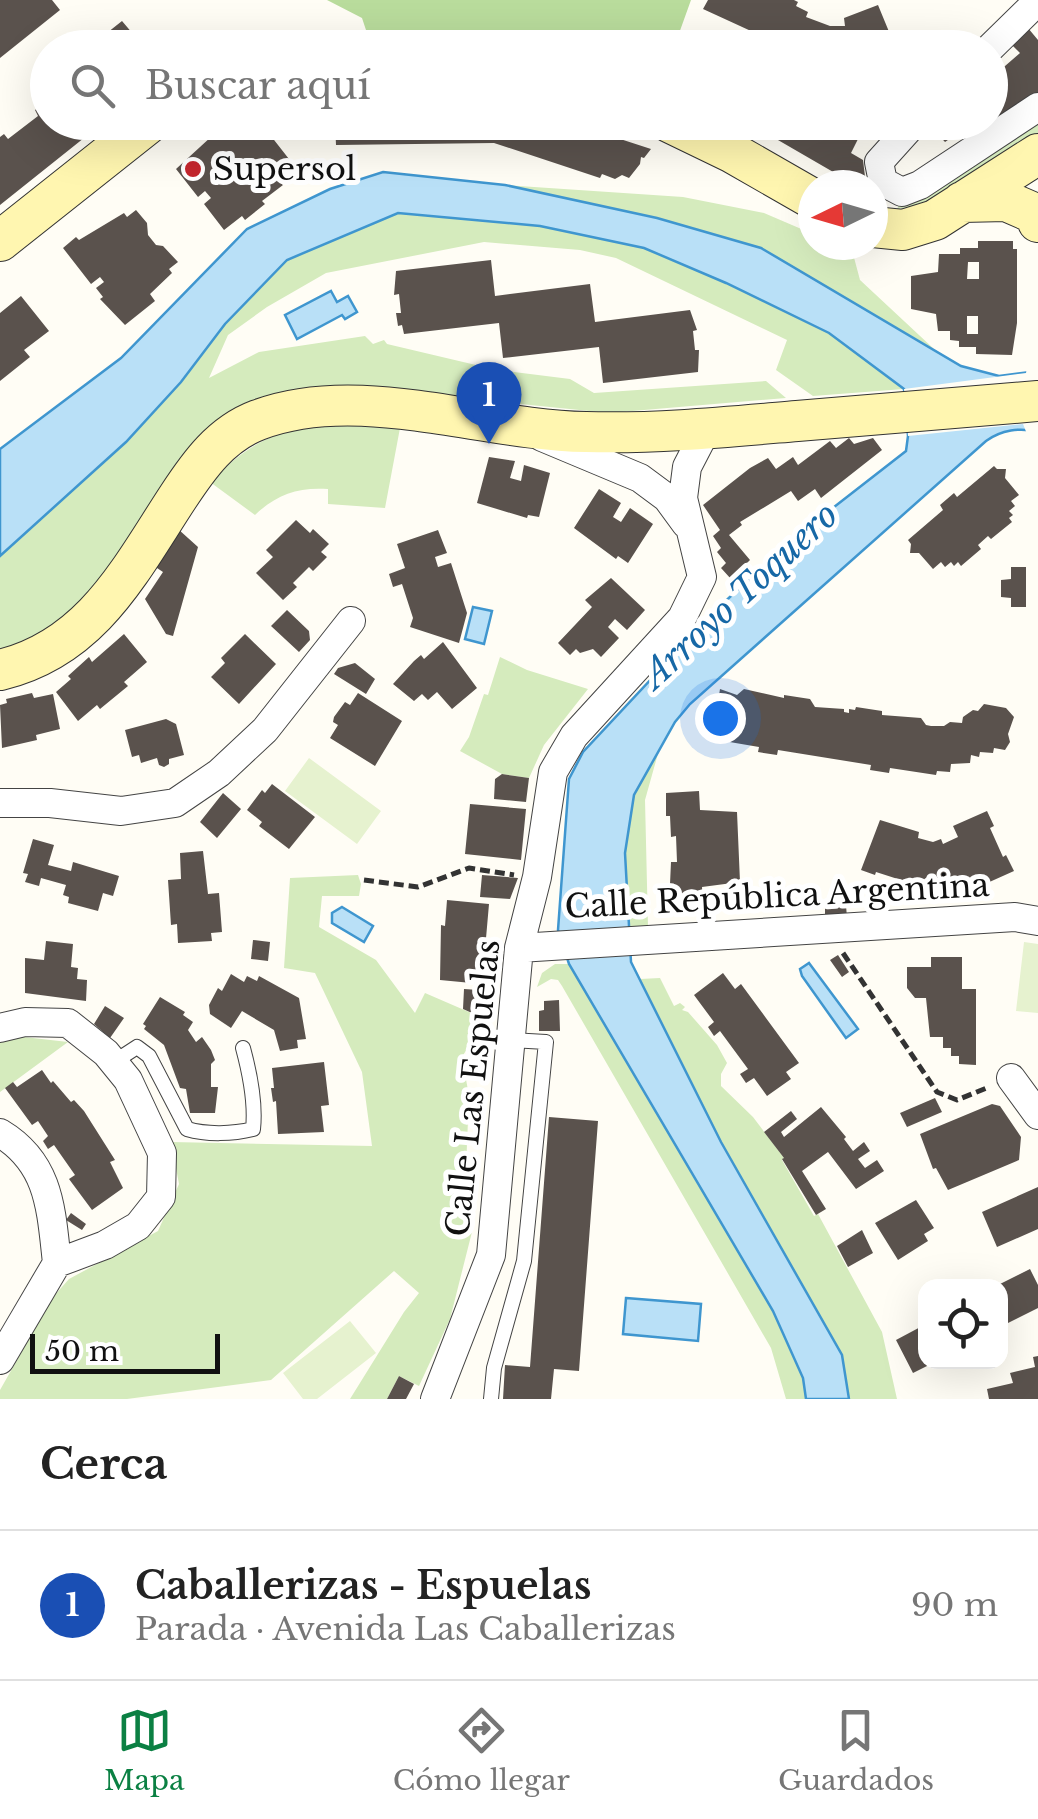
<!DOCTYPE html>
<html lang="es">
<head>
<meta charset="utf-8">
<style>
  :root { --surface:#fff; --page:#f2f2f2; --text:#222; --muted:#767676; --line:#e0e0e0; --accent:#0b8043 }
  body { margin:0; font-family:"Libre Baskerville",serif; background:var(--page); color:var(--text) }
  .controls { position:absolute; right:30px; bottom:30px; display:grid; overflow:hidden; border-radius:20px; box-shadow:0 10px 40px #0002 }
  .controls button { width:90px; height:90px; display:grid; place-items:center; padding:0; border:0; border-bottom:2px solid var(--line); background:var(--surface); color:var(--text); font:50px sans-serif }
  .compass { position:absolute; left:798px; top:170px; width:90px; height:90px; border-radius:50%; background:var(--surface); box-shadow:0 10px 40px #0002; rotate:265deg }
  .scale { position:absolute; left:30px; bottom:25px; width:190px; box-sizing:border-box; padding-left:10px; border:5px solid #111; border-top:0; font-size:28px; line-height:35px; white-space:nowrap; color:#111; -webkit-text-stroke:8px #fff; paint-order:stroke }
  .you { position:absolute; left:720px; top:718px; width:35px; height:35px; margin:-25px; border:8px solid #fff; border-radius:50%; background:#1a73e8; box-shadow:0 0 0 15px #1a73e833 }
  .badge { display:grid; place-items:center; width:65px; height:65px; border-radius:50%; background:var(--accent); color:#fff; font-size:32px; font-weight:700 }
  .pin { position:absolute; translate:-50% -82px; filter:drop-shadow(0 2px 5px #0008) }
  .pin::after { content:''; position:absolute; top:52px; width:35px; height:30px; background:inherit; clip-path:polygon(0 0,100% 0,50% 100%) }
  .list { margin:0; padding:0; list-style:none }
  h2 { display:flex; justify-content:space-between; align-items:center; height:130px; margin:0; padding:0 40px; font-size:42px }
  h2 small { font-size:32px; font-weight:400; color:var(--muted) }
  .list li { display:grid; grid-template-columns:65px 1fr auto; gap:30px; align-items:center; box-sizing:border-box; height:150px; padding:0 40px; border-top:2px solid var(--line) }
  .list b { display:block; font-size:38px; white-space:nowrap }
  .list p { margin:0; font-size:32px; white-space:nowrap; color:var(--muted) }
  .list em { font-size:32px; font-style:normal; color:var(--muted) }
  .icon { flex:none; width:55px; height:55px; fill:none; stroke:currentColor; stroke-width:2; stroke-linecap:round; stroke-linejoin:round }
  .map { position:relative; flex:none; width:1038px; height:1399px; overflow:hidden }
  .search { position:absolute; background:var(--surface); box-shadow:0 10px 40px #0002; left:30px; right:30px; top:30px; height:110px; display:flex; align-items:center; gap:25px; box-sizing:border-box; padding:0 35px; border-radius:55px; color:var(--muted); font-size:38px }
  .sheet { height:280px; background:var(--surface) }
  nav { display:flex; justify-content:space-around; align-items:center; box-sizing:border-box; height:140px; border-top:2px solid var(--line); background:var(--surface); font-size:28px; color:var(--muted) }
  nav a { display:grid; justify-items:center; gap:5px }
  nav .on { color:var(--accent) }
  .map>svg:first-child { display:block }
</style>
</head>
<body>
<div class="map">
<svg width="1038" height="1399" viewBox="0 0 1038 1399">
  <rect width="100%" height="100%" fill="#fffdf5"/>
  <!-- green -->
  <path fill="#d5ebbd" d="M 1038,120 L 1038,134 C 995,164 950,202 897,209 L 901,201 Z
    M 505,185 L 683,197 L 764,213 L 813,234 L 813,245 L 838,245 L 852,250 L 860,280 L 934,349 L 761,248 L 657,218 Z
    M 398,213 L 540,226 L 644,248 L 726,283 L 829,333 L 904,389 L 813,396 L 776,370 L 787,340 L 616,258 L 580,250 L 484,242 L 326,273 L 267,307 L 228,335 L 209,378 L 259,352 L 365,336 L 373,344 L 384,340 L 387,344 L 497,370 L 570,379 L 594,393 L 766,381 L 786,398 L 609,413 L 365,388 L 317,387 L 279,394 L 103,578 L 73,615 L 41,638 L 0,651 L 0,556 L 126,442 L 181,382 L 225,324 L 287,260 Z
    M 314,423 L 400,428 L 385,508 L 328,504 L 328,489 C 298,487 277,494 255,515 L 210,482 C 249,444 263,438 314,423 Z
    M 500,657 L 527,670 L 588,689 L 544,745 L 529,778 L 502,774 L 460,751 L 469,737 L 484,694 L 488,695 Z
    M 659,750 L 645,800 L 648,927 L 630,928 L 625,853 L 634,795 Z
    M 358,875 L 361,884 L 359,896 L 322,896 L 319,927 L 376,960 L 415,1013 L 425,993 L 492,1022 L 489,1037 L 473,1039 L 462,1057 L 469,1096 L 464,1216 L 475,1220 L 450,1319 L 419,1386 L 399,1376 L 387,1399 L 350,1399 L 404,1312 L 419,1293 L 394,1271 L 271,1380 L 127,1399 L 0,1399 L 0,1390 L 53,1297 L 69,1279 L 158,1231 L 179,1184 L 171,1142 L 372,1146 L 362,1072 L 315,973 L 284,968 L 290,878 Z
    M 555,964 L 569,964 L 773,1311 L 803,1378 L 806,1399 L 786,1399 L 771,1348 L 562,986 L 558,980 L 551,979 L 537,987 L 542,973 Z
    M 660,978 L 674,1006 L 680,1003 L 685,1007 L 682,1010 L 688,1012 L 717,1045 L 727,1063 L 721,1074 L 721,1086 L 753,1117 L 784,1158 L 782,1160 L 814,1216 L 818,1214 L 882,1332 L 897,1399 L 849,1399 L 842,1355 L 721,1142 L 640,979 Z
    M 15,1036 L 68,1042 L 0,1092 L 0,1042 Z"/>
  <!-- forest -->
  <path fill="#b9dc9c" d="M 327,0 L 691,0 L 677,39 L 673,37 L 668,47 L 541,48 C 487,31 423,33 366,30 L 362,18 Z"/>
  <!-- pitch -->
  <path fill="#e6f2cf" d="M 309,758 L 381,811 L 357,844 L 285,791 Z
    M 1024,942 L 1038,944 L 1038,1013 L 1016,1011 Z
    M 350,1321 L 376,1353 L 317,1399 L 303,1399 L 283,1373 Z"/>
  <!-- water -->
  <path fill="#b9e0f7" stroke="#3f96cf" stroke-width="2.5" d="M 383,172 L 505,185 L 657,218 L 761,248 L 961,366 L 999,376 L 1038,371 L 1038,432 C 1020,427 1001,430 986,441 L 690,704 L 675,722 L 634,795 L 625,853 L 631,962 L 721,1142 L 842,1355 L 849,1399 L 806,1399 L 803,1378 L 773,1311 L 569,964 L 558,930 L 569,779 L 583,752 L 714,612 L 784,546 L 906,451 L 908,436 L 904,389 L 829,333 L 726,283 L 644,248 L 540,226 L 398,213 L 287,260 L 225,324 L 181,382 L 126,442 L 0,556 L 0,449 L 121,358 L 247,229 L 330,189 Z
    M 331,291 L 337,302 L 348,296 L 357,312 L 345,319 L 342,315 L 297,339 L 285,315 Z
    M 473,607 L 492,611 L 484,644 L 465,639 Z
    M 342,907 L 373,926 L 364,942 L 332,923 L 332,913 Z
    M 809,963 L 858,1029 L 846,1038 L 802,976 L 800,969 Z
    M 626,1298 L 701,1304 L 698,1341 L 623,1334 Z"/>
  <!-- pier -->
  <path fill="#fffdf5" d="M 1038,366 L 1038,437 L 1027,434 L 1023,424 L 908,436 L 904,389 L 1026,373 L 1027,367 Z"/>
  <!-- building -->
  <path fill="#5a524d" fill-rule="evenodd" d="M 0,0 L 52,0 L 60,10 L 0,58 Z
    M 708,0 L 794,0 L 798,2 L 796,6 L 808,12 L 806,17 L 830,26 L 845,26 L 844,18 L 878,5 L 892,39 L 888,40 L 890,45 L 883,48 L 788,48 L 703,9 Z
    M 122,21 L 139,41 L 130,48 L 88,48 Z
    M 1028,28 L 1038,40 L 1038,97 L 988,128 L 983,122 L 990,122 L 990,79 L 1020,53 L 1011,44 Z
    M 48,100 L 48,122 L 104,122 L 0,205 L 0,137 L 4,134 L 8,139 L 38,116 L 35,110 Z
    M 243,122 L 260,122 L 296,168 L 280,182 L 283,185 L 262,201 L 265,204 L 245,220 L 242,216 L 224,230 L 204,204 L 211,198 L 205,191 L 198,197 L 176,169 L 212,136 L 215,140 L 234,124 L 237,127 Z
    M 335,122 L 569,122 L 567,126 L 590,134 L 592,126 L 612,133 L 611,136 L 651,149 L 644,158 L 641,157 L 640,164 L 629,178 L 622,175 L 615,179 L 602,174 L 600,178 L 494,143 L 336,145 Z
    M 747,122 L 837,122 L 844,127 L 846,122 L 874,122 L 859,137 L 851,153 L 863,160 L 866,185 L 860,185 L 851,176 L 847,180 Z
    M 940,122 L 946,124 L 974,122 L 945,142 L 933,129 Z
    M 136,210 L 147,223 L 148,235 L 156,245 L 163,246 L 178,262 L 169,269 L 172,273 L 150,294 L 155,301 L 125,325 L 100,299 L 103,297 L 96,288 L 104,282 L 100,277 L 91,284 L 63,248 L 76,237 L 79,240 L 124,213 L 127,217 Z
    M 978,241 L 1013,241 L 1013,249 L 1017,249 L 1017,323 L 1012,355 L 976,354 L 976,347 L 959,347 L 959,341 L 950,340 L 950,331 L 938,331 L 936,314 L 911,309 L 911,276 L 938,272 L 939,254 L 960,254 L 960,248 L 978,248 ZM 968,262 L 979,262 L 979,279 L 967,279 ZM 967,316 L 978,316 L 978,334 L 967,334 Z
    M 491,260 L 495,296 L 590,284 L 595,322 L 690,310 L 697,330 L 693,331 L 695,350 L 699,350 L 698,372 L 603,383 L 599,347 L 503,358 L 499,323 L 404,334 L 402,325 L 398,326 L 396,313 L 401,313 L 399,294 L 394,295 L 396,271 Z
    M 21,296 L 49,331 L 24,350 L 30,357 L 0,381 L 0,313 Z
    M 849,438 L 854,444 L 873,438 L 882,450 L 821,498 L 815,489 L 798,501 L 791,491 L 740,522 L 742,525 L 729,535 L 750,560 L 731,579 L 721,568 L 726,563 L 717,552 L 721,548 L 713,536 L 720,530 L 703,505 L 750,468 L 768,458 L 776,469 L 793,457 L 798,465 L 830,441 L 836,448 Z
    M 489,457 L 515,461 L 510,478 L 521,481 L 524,465 L 550,473 L 539,517 L 528,515 L 527,518 L 477,503 Z
    M 994,466 L 997,469 L 1006,469 L 1005,478 L 1019,495 L 1011,501 L 1015,506 L 1009,511 L 1013,515 L 1009,518 L 1012,522 L 991,539 L 988,536 L 978,545 L 981,549 L 961,566 L 958,562 L 954,566 L 951,562 L 945,567 L 941,562 L 933,569 L 919,553 L 910,553 L 911,544 L 908,540 L 943,510 L 940,505 L 954,493 L 957,497 Z
    M 599,489 L 621,503 L 613,517 L 621,522 L 630,508 L 653,524 L 628,563 L 618,556 L 616,559 L 574,528 Z
    M 296,520 L 310,533 L 313,529 L 329,544 L 321,552 L 327,557 L 313,571 L 309,567 L 293,583 L 297,587 L 283,600 L 256,573 L 273,557 L 266,550 Z
    M 178,529 L 198,547 L 173,636 L 166,634 L 145,599 L 163,572 L 154,566 Z
    M 438,530 L 447,553 L 435,557 L 438,567 L 451,563 L 467,613 L 459,643 L 410,627 L 413,618 L 402,584 L 393,587 L 389,574 L 405,568 L 397,544 Z
    M 1011,567 L 1026,567 L 1026,607 L 1011,607 L 1011,598 L 1001,597 L 1001,580 L 1011,579 Z
    M 611,578 L 645,610 L 627,630 L 615,619 L 608,627 L 619,638 L 601,657 L 593,649 L 580,653 L 576,649 L 570,655 L 558,643 L 592,607 L 585,600 Z
    M 287,610 L 309,631 L 310,640 L 299,652 L 271,626 Z
    M 124,634 L 147,662 L 124,682 L 128,686 L 100,709 L 97,705 L 78,721 L 56,692 L 71,679 L 68,676 L 89,657 L 92,662 Z
    M 245,634 L 276,664 L 239,704 L 211,677 L 225,663 L 221,658 Z
    M 443,642 L 477,688 L 452,709 L 437,692 L 428,700 L 422,694 L 414,701 L 393,684 L 414,661 L 421,655 L 424,659 Z
    M 355,663 L 375,679 L 366,694 L 334,674 L 338,668 Z
    M 720,689 L 737,695 L 744,689 L 784,698 L 784,695 L 810,699 L 815,707 L 844,709 L 844,712 L 849,713 L 849,709 L 855,710 L 856,707 L 882,711 L 882,715 L 921,718 L 926,725 L 931,726 L 944,726 L 950,722 L 962,723 L 963,717 L 973,710 L 978,711 L 984,704 L 1006,708 L 1014,717 L 1008,734 L 1010,742 L 1005,750 L 994,748 L 993,753 L 980,752 L 979,757 L 971,755 L 970,763 L 951,764 L 950,772 L 937,771 L 936,775 L 890,768 L 889,773 L 870,770 L 871,765 L 778,750 L 777,755 L 758,752 L 759,747 L 712,739 Z
    M 32,693 L 34,698 L 53,694 L 60,729 L 36,735 L 37,740 L 2,748 L 0,705 L 7,703 L 6,699 Z
    M 358,693 L 402,721 L 375,766 L 330,738 L 338,725 L 333,722 L 334,717 L 345,702 L 350,705 Z
    M 166,719 L 176,724 L 184,755 L 169,759 L 169,764 L 164,767 L 159,765 L 157,758 L 141,763 L 139,755 L 132,757 L 125,730 Z
    M 502,774 L 529,778 L 526,802 L 494,799 L 495,779 Z
    M 272,784 L 315,817 L 289,849 L 259,826 L 262,822 L 247,810 L 262,790 L 265,793 Z
    M 699,791 L 700,810 L 737,812 L 740,882 L 702,887 L 703,905 L 669,906 L 671,862 L 677,862 L 676,836 L 671,837 L 670,816 L 666,816 L 666,793 Z
    M 223,793 L 241,809 L 217,838 L 200,822 Z
    M 470,804 L 526,809 L 521,860 L 465,854 Z
    M 987,811 L 994,826 L 990,828 L 1003,857 L 1006,855 L 1014,871 L 985,884 L 983,879 L 965,887 L 960,876 L 932,890 L 876,872 L 875,875 L 861,870 L 880,820 L 919,832 L 918,838 L 933,842 L 941,839 L 943,844 L 958,837 L 953,826 Z
    M 33,839 L 54,845 L 48,865 L 71,871 L 73,862 L 119,876 L 113,896 L 103,893 L 98,911 L 68,903 L 69,897 L 63,895 L 66,885 L 41,878 L 39,886 L 25,882 L 28,874 L 23,873 Z
    M 203,851 L 208,894 L 219,893 L 222,932 L 211,933 L 212,941 L 178,943 L 177,924 L 171,925 L 168,880 L 181,879 L 180,853 Z
    M 482,875 L 518,878 L 510,899 L 480,897 Z
    M 447,900 L 489,904 L 482,984 L 440,980 L 441,925 L 445,926 Z
    M 846,905 L 847,918 L 825,920 L 825,906 Z
    M 253,940 L 270,942 L 268,961 L 251,959 Z
    M 46,941 L 73,944 L 71,967 L 78,968 L 77,979 L 87,980 L 86,1001 L 25,993 L 25,958 L 44,960 Z
    M 838,955 L 849,972 L 842,977 L 830,960 Z
    M 931,957 L 962,957 L 962,989 L 976,989 L 976,1065 L 959,1064 L 959,1056 L 951,1056 L 951,1048 L 943,1048 L 943,1037 L 930,1037 L 926,998 L 915,998 L 907,988 L 907,967 L 931,967 Z
    M 723,973 L 735,989 L 741,984 L 799,1063 L 786,1072 L 791,1079 L 767,1096 L 754,1078 L 746,1083 L 740,1074 L 748,1069 L 720,1031 L 714,1036 L 708,1027 L 714,1022 L 694,995 Z
    M 231,974 L 244,982 L 247,976 L 257,981 L 259,976 L 299,998 L 306,1039 L 297,1040 L 298,1048 L 280,1051 L 274,1030 L 242,1011 L 231,1028 L 210,1014 L 209,1005 L 218,988 L 222,991 Z
    M 464,989 L 494,991 L 492,1022 L 463,1009 Z
    M 160,997 L 185,1012 L 183,1015 L 193,1022 L 188,1030 L 196,1042 L 202,1037 L 211,1050 L 215,1060 L 211,1064 L 211,1087 L 218,1087 L 215,1113 L 190,1113 L 186,1089 L 180,1088 L 164,1045 L 144,1029 L 146,1026 L 143,1024 Z
    M 559,1000 L 560,1031 L 539,1031 L 539,1011 L 544,1010 L 544,1001 Z
    M 105,1006 L 124,1018 L 110,1038 L 94,1024 Z
    M 324,1062 L 329,1105 L 321,1106 L 324,1132 L 278,1134 L 276,1101 L 273,1102 L 271,1088 L 274,1088 L 272,1068 Z
    M 42,1070 L 51,1083 L 53,1081 L 71,1102 L 74,1100 L 84,1111 L 115,1160 L 110,1162 L 123,1188 L 92,1210 L 69,1179 L 75,1175 L 54,1145 L 48,1149 L 43,1141 L 48,1136 L 38,1121 L 32,1125 L 5,1088 L 13,1082 L 17,1087 Z
    M 935,1098 L 942,1112 L 907,1127 L 900,1113 Z
    M 992,1104 L 1000,1106 L 1021,1137 L 1019,1160 L 948,1190 L 936,1168 L 933,1169 L 920,1134 Z
    M 821,1107 L 846,1137 L 844,1139 L 853,1151 L 864,1142 L 870,1151 L 858,1159 L 865,1168 L 877,1160 L 884,1171 L 856,1189 L 828,1152 L 802,1171 L 826,1209 L 816,1215 L 782,1159 L 784,1158 L 764,1132 L 791,1111 L 797,1119 L 781,1132 L 784,1137 Z
    M 549,1117 L 598,1121 L 579,1371 L 554,1369 L 551,1399 L 503,1399 L 505,1365 L 530,1367 Z
    M 1038,1187 L 1038,1229 L 997,1247 L 982,1212 Z
    M 916,1200 L 934,1228 L 924,1234 L 928,1241 L 898,1260 L 875,1223 Z
    M 71,1213 L 86,1224 L 82,1230 L 66,1220 Z
    M 862,1230 L 873,1253 L 848,1267 L 837,1246 Z
    M 1030,1269 L 1038,1285 L 1038,1308 L 1000,1327 L 1000,1284 Z
    M 926,1324 L 926,1362 L 935,1362 L 913,1373 L 896,1340 Z
    M 1038,1356 L 1038,1399 L 989,1399 L 987,1389 L 1013,1383 L 1010,1373 L 1035,1367 L 1033,1357 Z
    M 399,1376 L 414,1384 L 406,1399 L 387,1399 Z"/>
  <g fill="none" stroke-linecap="round" stroke-linejoin="round">
    <defs>
      <path id="service" d="M 114,1062 L 137,1047 L 149,1056 L 187,1129 C 207,1135 233,1134 253,1129 C 256,1102 250,1074 243,1048
        M 491,1399 L 494,1368 L 524,1261 L 546,1042 L 511,1040"/>
      <path id="minor" d="M 990,48 L 1038,1
        M 915,122 L 879,162 L 883,182 L 902,192 L 920,185 L 1038,107
        M 542,437 L 640,478 L 667,498 L 686,524
        M 0,803 L 50,803 L 121,811 L 175,803 L 219,773 L 265,730 L 351,621
        M 519,948 L 1015,917 L 1038,921
        M 0,1028 L 25,1022 L 68,1023 L 106,1053 L 128,1080 L 162,1153 L 161,1197 L 138,1226 L 105,1245 L 57,1263 L 0,1360
        M 1011,1078 L 1038,1115
        M 0,1133 C 50,1163 51,1209 57,1263
        M 435,1399 L 491,1255 L 519,948 L 537,877 L 553,772 L 574,736 L 682,618 L 702,577 L 683,498 L 687,467 L 702,438 L 716,427"/>
      <path id="secondary" d="M 669,122 L 731,152 L 813,199
        M 962,202 L 1006,201 L 1036,214 L 1038,222
        M 873,227 L 903,230 L 935,220 L 1038,154
        M 0,241 L 150,122
        M 0,670 C 92,648 130,570 178,497 C 199,465 221,434 258,420 C 358,382 480,430 586,432 C 656,434 727,427 797,421 C 877,414 958,408 1038,401"/>
    </defs>
    <!-- service casing -->
    <use href="#service" stroke="#444" stroke-width="16"/>
    <!-- minor casing -->
    <use href="#minor" stroke="#444" stroke-width="30"/>
    <!-- secondary casing -->
    <use href="#secondary" stroke="#333" stroke-width="42"/>
    <!-- path -->
    <path stroke="#333" stroke-width="5" stroke-dasharray="10 5" stroke-linecap="butt" d="M 364,880 L 418,887 L 469,868 L 514,875
      M 843,953 L 937,1092 L 957,1100 L 989,1087"/>
    <!-- service -->
    <use href="#service" stroke="#fff" stroke-width="14"/>
    <!-- minor -->
    <use href="#minor" stroke="#fff" stroke-width="28"/>
    <!-- secondary -->
    <use href="#secondary" stroke="#fff6b0" stroke-width="40"/>
  </g>
  <!-- markers -->
  <circle fill="#c4262e" stroke="#fff" stroke-width="4" cx="193" cy="169" r="10"/>
  <g text-anchor="middle" stroke-width="10" stroke-linejoin="round" paint-order="stroke">
    <!-- poi labels -->
    <g font-size="32" fill="#111" stroke="#fff" text-anchor="start">
      <text x="213" y="180">Supersol</text>
    </g>
    <!-- street labels -->
    <g font-size="32" fill="#111" stroke="#fff">
      <text transform="translate(777 896) rotate(-3)" y="11">Calle República Argentina</text>
      <text transform="translate(473 1088) rotate(-84)" y="11">Calle Las Espuelas</text>
    </g>
    <!-- water labels -->
    <g font-size="35" font-style="italic" fill="#1768a6" stroke="#fff">
      <text transform="translate(740 595) rotate(-43)" y="12">Arroyo Toquero</text>
    </g>
  </g>
</svg>
<div class="controls">
<button><svg class="icon" aria-label="locate" viewBox="0 0 24 24"><circle cx="12" cy="12" r="6"/><path d="M12 2v4M12 18v4M2 12h4M18 12h4"/></svg></button>
</div>
<svg class="compass" viewBox="-18 -18 36 36"><path d="M0-13l5 13h-10z" fill="#e53935"/><path d="M0 13l5-13h-10z" fill="#767676"/></svg>
<div class="scale">50 m</div>
<div class="you"></div>
<div class="pin badge" style="left:489px;top:444px;background:#1a4fb4">1</div>
<div class="search"><svg class="icon" aria-label="search" viewBox="0 0 24 24"><circle cx="10" cy="10" r="6"/><path d="M15 15l6 6"/></svg>Buscar aquí</div>
</div>
<section class="sheet">
<h2>Cerca<small></small></h2>
<ul class="list">
<li><span class="badge" style="background:#1a4fb4">1</span><div><b>Caballerizas - Espuelas</b><p>Parada · Avenida Las Caballerizas</p></div><em>90 m</em></li>
</ul>
</section>
<nav>
<a class="on"><svg class="icon" aria-label="map" viewBox="0 0 24 24"><path d="M3 6l6-2 6 2 6-2v14l-6 2-6-2-6 2zM9 4v14M15 6v14"/></svg>Mapa</a>
<a><svg class="icon" aria-label="directions" viewBox="0 0 24 24"><path d="M12 3l9 9-9 9-9-9zM9 14v-3h6M13 9l2 2-2 2"/></svg>Cómo llegar</a>
<a><svg class="icon" aria-label="saved" viewBox="0 0 24 24"><path d="M7 4h10v16l-5-4-5 4z"/></svg>Guardados</a>
</nav>
</body>
</html>
